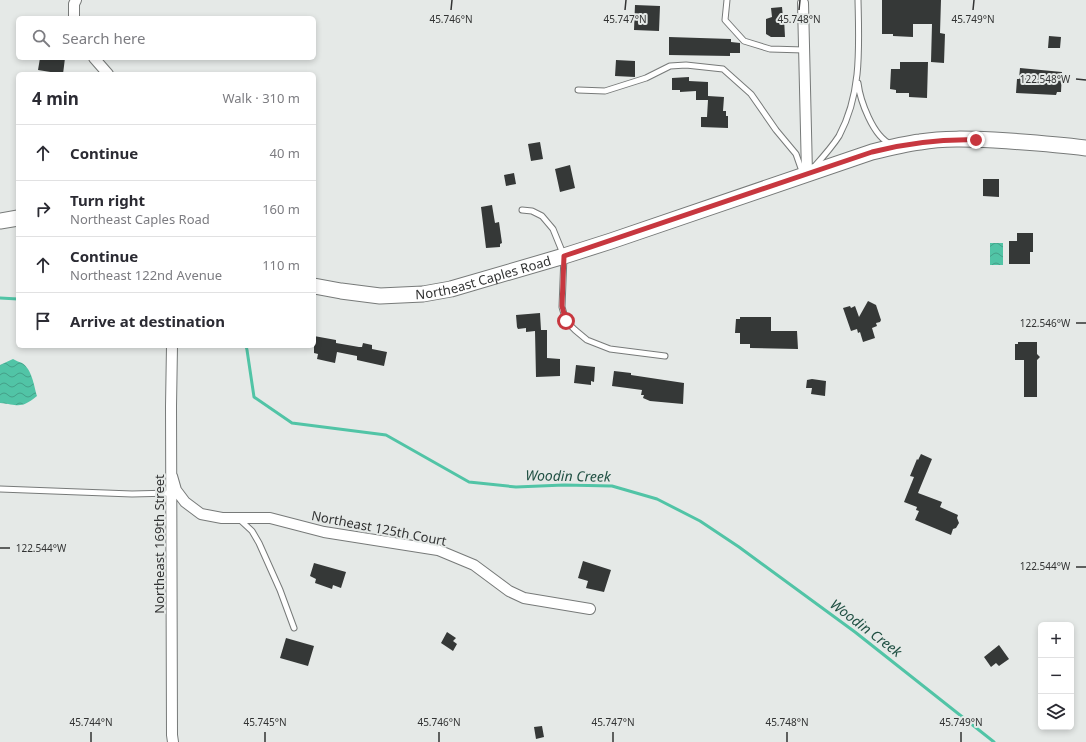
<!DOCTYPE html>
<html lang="en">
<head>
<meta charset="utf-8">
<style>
  :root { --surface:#fff; --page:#f7f7f7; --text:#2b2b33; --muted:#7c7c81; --line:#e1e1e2 }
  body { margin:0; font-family:"Noto Sans",sans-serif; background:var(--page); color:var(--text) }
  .controls { position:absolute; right:12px; bottom:12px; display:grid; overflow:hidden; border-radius:6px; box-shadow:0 2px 6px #0003 }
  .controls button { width:36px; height:36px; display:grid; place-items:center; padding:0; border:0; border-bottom:1px solid var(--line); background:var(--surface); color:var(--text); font:20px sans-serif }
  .stop { position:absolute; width:12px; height:12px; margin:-9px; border:3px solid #c7373f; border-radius:50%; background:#fff }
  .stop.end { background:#c7373f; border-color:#fff; box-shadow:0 1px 4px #0008 }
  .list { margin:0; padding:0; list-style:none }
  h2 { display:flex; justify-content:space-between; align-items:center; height:52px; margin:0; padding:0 16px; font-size:17px }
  h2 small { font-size:13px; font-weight:400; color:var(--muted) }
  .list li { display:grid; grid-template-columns:26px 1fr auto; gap:12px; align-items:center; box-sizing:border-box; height:56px; padding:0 16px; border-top:1px solid var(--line) }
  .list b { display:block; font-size:15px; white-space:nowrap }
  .list p { margin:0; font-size:13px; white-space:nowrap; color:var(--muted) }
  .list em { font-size:13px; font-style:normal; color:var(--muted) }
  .icon { flex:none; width:22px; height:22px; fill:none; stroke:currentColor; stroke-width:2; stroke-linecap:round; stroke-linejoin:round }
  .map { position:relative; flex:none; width:1086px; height:742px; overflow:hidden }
  .search { position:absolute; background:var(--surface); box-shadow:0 2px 6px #0003; left:16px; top:16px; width:300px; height:44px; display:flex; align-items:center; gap:10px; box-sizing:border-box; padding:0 14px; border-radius:6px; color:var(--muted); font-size:15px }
  .panel { position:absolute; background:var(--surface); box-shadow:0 2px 6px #0003; left:16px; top:72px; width:300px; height:276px; border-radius:6px }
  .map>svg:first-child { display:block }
</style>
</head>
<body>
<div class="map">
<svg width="1086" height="742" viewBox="0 0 1086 742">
  <defs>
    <pattern id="water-waves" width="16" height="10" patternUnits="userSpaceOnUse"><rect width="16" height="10" fill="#51c4a6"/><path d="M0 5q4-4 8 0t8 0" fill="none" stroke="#44a088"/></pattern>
  </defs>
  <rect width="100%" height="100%" fill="#e5e9e7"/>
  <!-- water -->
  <path fill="url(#water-waves)" d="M 990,243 L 1003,243 L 1003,265 L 990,265 Z
    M 13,359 C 16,361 20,362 22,363 C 32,369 34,386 37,396 C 21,409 19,405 0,403 L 0,365 Z"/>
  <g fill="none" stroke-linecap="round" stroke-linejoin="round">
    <!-- stream -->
    <path stroke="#51c4a6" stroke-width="3" d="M 0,298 L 18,299
      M 246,346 L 247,350 L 254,397 L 292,423 L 386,435 L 469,482 L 516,487 L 564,485 L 612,486 L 657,499 L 700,521 L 739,547 L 855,632 L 994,742"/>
  </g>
  <!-- building -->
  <path fill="#353837" d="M 882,0 L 941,0 L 940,33 L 945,34 L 944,63 L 931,62 L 932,24 L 913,24 L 913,37 L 893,36 L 893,34 L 882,34 Z
    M 635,5 L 660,6 L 659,31 L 634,30 Z
    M 782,7 L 783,18 L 784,18 L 785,37 L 771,37 L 766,34 L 766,19 L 772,17 L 771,8 Z
    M 1049,36 L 1061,37 L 1060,48 L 1048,48 Z
    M 669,37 L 731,39 L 731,42 L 740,43 L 740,53 L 730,53 L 730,56 L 669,55 Z
    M 40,58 L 65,58 L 63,74 L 38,70 Z
    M 616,60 L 635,61 L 635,77 L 615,76 Z
    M 900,62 L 928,62 L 927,98 L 909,97 L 909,93 L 896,93 L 896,90 L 890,89 L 891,69 L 900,69 Z
    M 1020,68 L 1062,72 L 1061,92 L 1057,92 L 1056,95 L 1016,93 L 1017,79 L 1019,79 Z
    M 689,77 L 689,81 L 708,82 L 708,96 L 724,97 L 723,111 L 726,111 L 726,116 L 728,116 L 728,128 L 701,127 L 701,117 L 707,117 L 708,100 L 696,100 L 696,91 L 680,92 L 680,90 L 672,90 L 672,78 Z
    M 540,142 L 543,159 L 531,161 L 528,144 Z
    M 570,165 L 575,188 L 560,192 L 555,169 Z
    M 514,173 L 516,184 L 506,186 L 504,175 Z
    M 983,179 L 999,179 L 999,197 L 983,196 Z
    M 492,205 L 495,223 L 499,222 L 502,243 L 500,244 L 500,247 L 486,248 L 481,207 Z
    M 1017,233 L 1033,233 L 1033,252 L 1030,252 L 1030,264 L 1009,264 L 1009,241 L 1017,241 Z
    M 868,301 L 876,305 L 881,320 L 880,322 L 876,323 L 877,326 L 872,328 L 875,338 L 863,342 L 860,332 L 858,333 L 857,329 L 851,331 L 843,308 L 850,306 L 851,308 L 855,306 L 859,317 Z
    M 540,313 L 541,330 L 547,330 L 547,358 L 560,359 L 560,376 L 536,377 L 535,331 L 526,332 L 526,328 L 518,329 L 517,327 L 516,315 Z
    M 740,317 L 771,317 L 771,331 L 797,331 L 798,349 L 750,348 L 750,344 L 740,344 L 740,333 L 735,333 L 736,319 L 740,319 Z
    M 314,336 L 336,340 L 336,343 L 359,347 L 362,347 L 363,343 L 372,345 L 372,349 L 387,352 L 384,366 L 357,360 L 357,356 L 337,352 L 335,363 L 317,359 L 318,354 L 314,353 Z
    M 1018,342 L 1037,342 L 1037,354 L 1040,357 L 1037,360 L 1037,397 L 1024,397 L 1024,360 L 1015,360 L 1015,344 L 1018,344 Z
    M 576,365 L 595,367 L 594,382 L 591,381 L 591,385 L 574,383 Z
    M 614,371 L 631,373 L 631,375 L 684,383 L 683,404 L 650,401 L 643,398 L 644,395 L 641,395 L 642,390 L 612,386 Z
    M 812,379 L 826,381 L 825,396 L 811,394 L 812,388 L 806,388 L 807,380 Z
    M 921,454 L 932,459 L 918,493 L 942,502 L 940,507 L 958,515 L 957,518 L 959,523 L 956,528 L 953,529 L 951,535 L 915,520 L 919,511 L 916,510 L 917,507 L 904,502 L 914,477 L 910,476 L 917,459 L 918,460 Z
    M 583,561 L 611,570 L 604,592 L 586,588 L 588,581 L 578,578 Z
    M 314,563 L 346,572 L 341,588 L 333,585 L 332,589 L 315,583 L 316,579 L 310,576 Z
    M 447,632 L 456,638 L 453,641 L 457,644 L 453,651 L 441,643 Z
    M 286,638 L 314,646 L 308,666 L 280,658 Z
    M 999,645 L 1009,659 L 999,666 L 996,663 L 991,667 L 984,657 Z
    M 542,726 L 544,737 L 536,739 L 534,727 Z"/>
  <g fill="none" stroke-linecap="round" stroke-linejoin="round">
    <defs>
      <path id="service" d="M 727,0 L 725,20 L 744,41 L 770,49 L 804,50
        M 858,83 C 860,100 873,137 891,144
        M 578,90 L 605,91 L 646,78 L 670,66 L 686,65 L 723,69 L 751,94 L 776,130 L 796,154 L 803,174
        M 814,167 C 823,157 832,147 839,136 C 862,93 859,47 858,0
        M 522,210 L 532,211 L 542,216 L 553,229 L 564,256 L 562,307 L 566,321 L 575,330 L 587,340 L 610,349 L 665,356
        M 0,489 L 132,494 L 172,493
        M 238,518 L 252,531 L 259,543 L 280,590 L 294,628"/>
      <path id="minor" d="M 803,3 L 807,174
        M 74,18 L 74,4 L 76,0
        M 94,58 L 108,74
        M 172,346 L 171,406 L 172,735 L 173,742
        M 172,476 L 176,490 L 185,502 L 201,514 L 222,518 L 270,518 L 324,532 L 438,550 L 474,565 L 509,591 L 524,598 L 590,609"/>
      <g id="secondary">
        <path d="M 0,221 L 18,218"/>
        <path id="s1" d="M 314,286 L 341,291 L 380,296 L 423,294 L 451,289 L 564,256 L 611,241 L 872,152 C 888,148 904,144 920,142 C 944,138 969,139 994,140 C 1025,142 1055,144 1086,148"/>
      </g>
    </defs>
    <!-- service casing -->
    <use href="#service" stroke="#777a79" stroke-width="7"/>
    <!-- minor casing -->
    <use href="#minor" stroke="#777a79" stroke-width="12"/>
    <!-- secondary casing -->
    <use href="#secondary" stroke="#777a79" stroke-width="17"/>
    <!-- service -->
    <use href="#service" stroke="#fff" stroke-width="5"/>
    <!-- minor -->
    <use href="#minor" stroke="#fff" stroke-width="10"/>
    <!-- secondary -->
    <use href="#secondary" stroke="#fff" stroke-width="15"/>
  </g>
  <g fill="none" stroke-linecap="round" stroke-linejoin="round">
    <!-- route -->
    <path stroke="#c7373f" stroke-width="5" d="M 566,321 L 562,306 L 564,256 L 872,152 C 908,143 939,139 976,140"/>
  </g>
  <!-- ticks -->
  <path fill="none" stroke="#323333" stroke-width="1.5" d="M 451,10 L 452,0M 625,10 L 626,0M 799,10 L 800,0M 973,10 L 974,0M 1076,79 L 1086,80M 1076,323 L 1086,323M 0,548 L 10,548M 1076,567 L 1086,567M 91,742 L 91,732M 265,742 L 265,732M 439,742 L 439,732M 613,742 L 613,732M 787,742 L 787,732M 961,742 L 961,732"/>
  <g text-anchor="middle" stroke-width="4" stroke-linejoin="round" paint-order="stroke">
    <!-- street labels -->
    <g font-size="13" fill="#323333" stroke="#e5e9e7">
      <text dy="5" stroke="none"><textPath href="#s1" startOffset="172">Northeast Caples Road</textPath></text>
      <text transform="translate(379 528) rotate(11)" y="5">Northeast 125th Court</text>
      <text transform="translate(159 544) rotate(-90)" y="5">Northeast 169th Street</text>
    </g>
    <!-- water labels -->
    <g font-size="14" font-style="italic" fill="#205043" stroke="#e5e9e7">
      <text transform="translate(568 476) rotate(1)" y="5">Woodin Creek</text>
      <text transform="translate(866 628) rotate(37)" y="5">Woodin Creek</text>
    </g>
  </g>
  <g font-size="10" text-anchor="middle" fill="#323333" stroke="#e5e9e7" stroke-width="4" stroke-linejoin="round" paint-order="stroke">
    <text x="451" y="23">45.746°N</text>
    <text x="625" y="23">45.747°N</text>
    <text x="799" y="23">45.748°N</text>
    <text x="973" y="23">45.749°N</text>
    <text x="1045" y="83">122.548°W</text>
    <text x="1045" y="327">122.546°W</text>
    <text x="41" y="552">122.544°W</text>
    <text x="1045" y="570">122.544°W</text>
    <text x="91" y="726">45.744°N</text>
    <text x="265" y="726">45.745°N</text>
    <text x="439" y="726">45.746°N</text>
    <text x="613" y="726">45.747°N</text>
    <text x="787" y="726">45.748°N</text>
    <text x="961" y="726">45.749°N</text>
  </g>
</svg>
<div class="controls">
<button>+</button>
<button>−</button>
<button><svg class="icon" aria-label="layers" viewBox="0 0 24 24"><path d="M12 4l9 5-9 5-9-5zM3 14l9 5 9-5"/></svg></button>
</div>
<div class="stop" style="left:566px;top:321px"></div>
<div class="stop end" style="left:976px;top:140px"></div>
<div class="search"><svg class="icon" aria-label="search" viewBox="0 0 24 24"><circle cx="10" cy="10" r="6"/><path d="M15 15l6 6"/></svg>Search here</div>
<section class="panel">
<h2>4 min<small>Walk · 310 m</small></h2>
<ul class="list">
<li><svg class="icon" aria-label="ahead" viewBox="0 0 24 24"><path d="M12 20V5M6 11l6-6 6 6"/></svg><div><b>Continue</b></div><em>40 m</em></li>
<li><svg class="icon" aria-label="right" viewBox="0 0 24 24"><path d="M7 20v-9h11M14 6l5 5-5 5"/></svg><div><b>Turn right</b><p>Northeast Caples Road</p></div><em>160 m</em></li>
<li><svg class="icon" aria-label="ahead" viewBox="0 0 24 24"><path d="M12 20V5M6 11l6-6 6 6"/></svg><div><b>Continue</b><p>Northeast 122nd Avenue</p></div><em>110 m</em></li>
<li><svg class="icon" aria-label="arrive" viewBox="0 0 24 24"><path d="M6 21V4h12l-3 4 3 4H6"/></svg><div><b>Arrive at destination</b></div></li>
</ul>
</section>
</div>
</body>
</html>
